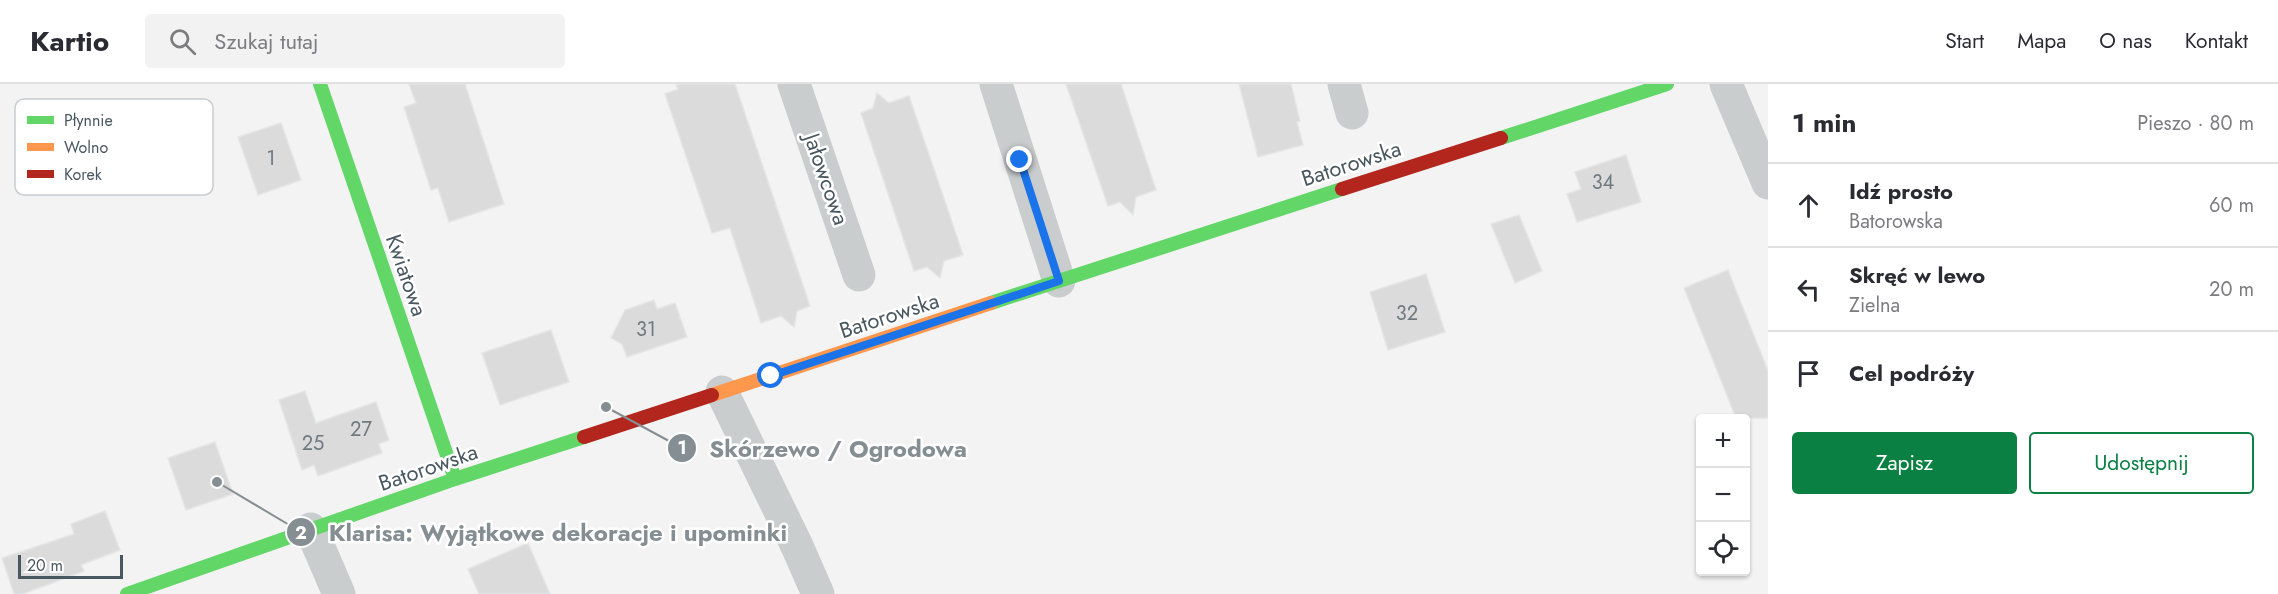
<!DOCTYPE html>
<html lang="pl">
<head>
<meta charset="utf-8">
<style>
  :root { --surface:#fff; --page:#f2f2f3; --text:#2b2b33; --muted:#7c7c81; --line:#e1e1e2; --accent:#0b8043 }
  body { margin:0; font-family:Jost,sans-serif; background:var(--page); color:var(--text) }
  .controls { position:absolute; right:18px; bottom:18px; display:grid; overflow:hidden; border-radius:6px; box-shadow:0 2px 4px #0004 }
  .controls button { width:54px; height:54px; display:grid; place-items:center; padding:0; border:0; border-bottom:2px solid var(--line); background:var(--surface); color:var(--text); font:30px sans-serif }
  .scale { position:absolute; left:18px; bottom:15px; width:105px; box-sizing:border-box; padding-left:6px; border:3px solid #495860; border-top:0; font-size:16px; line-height:21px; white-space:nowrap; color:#495860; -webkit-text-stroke:4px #fff; paint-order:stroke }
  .stop { position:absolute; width:18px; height:18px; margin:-14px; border:4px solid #1a73e8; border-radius:50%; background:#fff }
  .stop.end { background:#1a73e8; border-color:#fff; box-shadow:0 2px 6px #0008 }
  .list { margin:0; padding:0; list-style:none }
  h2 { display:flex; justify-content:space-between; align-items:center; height:78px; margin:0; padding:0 24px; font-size:26px }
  h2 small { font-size:20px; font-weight:400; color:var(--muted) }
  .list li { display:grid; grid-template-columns:39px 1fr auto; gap:18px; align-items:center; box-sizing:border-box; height:84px; padding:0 24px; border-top:2px solid var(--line) }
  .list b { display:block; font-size:22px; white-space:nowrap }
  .list p { margin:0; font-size:20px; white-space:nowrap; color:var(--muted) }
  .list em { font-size:20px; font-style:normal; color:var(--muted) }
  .actions { display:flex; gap:12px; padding:18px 24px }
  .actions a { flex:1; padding:14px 0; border:2px solid var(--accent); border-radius:6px; text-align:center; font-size:21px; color:var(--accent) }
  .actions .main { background:var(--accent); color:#fff }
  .icon { flex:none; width:33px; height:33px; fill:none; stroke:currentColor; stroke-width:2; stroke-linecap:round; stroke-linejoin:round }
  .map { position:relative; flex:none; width:1768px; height:510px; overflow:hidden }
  header { display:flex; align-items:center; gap:36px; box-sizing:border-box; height:84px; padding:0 30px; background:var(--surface); border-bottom:2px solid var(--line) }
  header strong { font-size:28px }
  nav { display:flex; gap:33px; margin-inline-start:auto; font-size:21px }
  .search { width:420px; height:54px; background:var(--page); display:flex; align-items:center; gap:15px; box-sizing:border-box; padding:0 21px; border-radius:6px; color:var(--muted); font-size:22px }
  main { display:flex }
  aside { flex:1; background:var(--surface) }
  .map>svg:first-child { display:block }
</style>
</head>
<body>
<header>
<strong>Kartio</strong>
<div class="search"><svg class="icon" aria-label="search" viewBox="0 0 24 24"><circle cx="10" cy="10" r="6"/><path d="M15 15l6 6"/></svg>Szukaj tutaj</div>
<nav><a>Start</a><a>Mapa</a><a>O nas</a><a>Kontakt</a></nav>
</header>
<main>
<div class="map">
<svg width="1768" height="510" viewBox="0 0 1768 510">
  <rect width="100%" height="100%" fill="#f3f3f3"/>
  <!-- building -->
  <path fill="#dbdbdc" stroke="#e4e5e6" stroke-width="1.5" d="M 409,0 L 465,0 L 504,120 L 449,138 L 438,104 L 431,106 L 404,23 L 416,19 Z
    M 676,0 L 735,0 L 810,222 L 797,227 L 794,243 L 781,232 L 761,239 L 730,144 L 712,149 L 665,10 L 678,5 Z
    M 1066,0 L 1121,0 L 1156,106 L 1136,113 L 1133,131 L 1120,118 L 1108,122 Z
    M 1239,0 L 1291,0 L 1300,37 L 1297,38 L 1303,61 L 1258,73 Z
    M 877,9 L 889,19 L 909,12 L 951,135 L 963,171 L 944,177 L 940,194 L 927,183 L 914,187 L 861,29 L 873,24 Z
    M 281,39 L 301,96 L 258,111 L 238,53 Z
    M 1626,71 L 1641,118 L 1577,138 L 1567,110 L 1581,105 L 1575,88 Z
    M 1519,131 L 1542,187 L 1515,199 L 1491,140 Z
    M 1728,186 L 1768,287 L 1768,334 L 1736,334 L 1684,204 Z
    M 1426,190 L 1445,248 L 1388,266 L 1370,208 Z
    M 654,216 L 657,225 L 675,219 L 687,253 L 627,273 L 622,260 L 611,254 L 625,226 Z
    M 551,246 L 569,298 L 500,321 L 482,269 Z
    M 305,307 L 316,339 L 376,318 L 389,356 L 379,360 L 382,369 L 318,392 L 314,381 L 302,386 L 279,316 Z
    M 215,358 L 233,410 L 186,426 L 168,374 Z
    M 105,427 L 120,466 L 81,481 L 84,487 L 23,510 L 14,510 L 2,474 L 74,450 L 71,440 Z
    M 528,459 L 550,510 L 479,510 L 468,485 Z"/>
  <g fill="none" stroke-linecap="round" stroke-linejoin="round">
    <!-- street -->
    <path stroke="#cacdce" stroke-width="33" d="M 794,0 L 859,191
      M 996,0 L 1059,197
      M 1344,0 L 1352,29
      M 1726,0 L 1768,99
      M 722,308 L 797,462 L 818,510
      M 311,445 L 339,510"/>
    <!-- fast -->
    <path stroke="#63d668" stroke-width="14" d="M 320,0 L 455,395
      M 1501,54 L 1667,0
      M 991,219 L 1342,105
      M 127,510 L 455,395 L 584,353"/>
    <!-- slow -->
    <path stroke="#ff974d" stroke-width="14" d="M 712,311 L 991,219"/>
    <!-- jam -->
    <path stroke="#b3261e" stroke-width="14" d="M 1342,105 L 1501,54
      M 584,353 L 712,311"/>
  </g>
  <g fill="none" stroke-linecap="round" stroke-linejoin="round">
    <!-- route -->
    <path stroke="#1a73e8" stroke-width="8" d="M 771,292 L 1059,197 L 1020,76"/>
  </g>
  <g text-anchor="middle" stroke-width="5" stroke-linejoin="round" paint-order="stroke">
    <!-- number labels -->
    <g font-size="20" fill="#6e7a80">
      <text x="271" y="81">1</text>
      <text x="1603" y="105">34</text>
      <text x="1407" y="236">32</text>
      <text x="646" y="252">31</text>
      <text x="361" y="352">27</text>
      <text x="313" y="366">25</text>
    </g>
    <!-- street labels -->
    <g font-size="22" fill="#495860" stroke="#fff">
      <text transform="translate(1351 79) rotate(-18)" y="8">Batorowska</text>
      <text transform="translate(827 95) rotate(71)" y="8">Jałowcowa</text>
      <text transform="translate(407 191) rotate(71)" y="8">Kwiatowa</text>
      <text transform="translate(889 231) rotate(-18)" y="8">Batorowska</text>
      <text transform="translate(428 383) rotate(-19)" y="8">Batorowska</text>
    </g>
  </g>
  <!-- legend -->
  <rect x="15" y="15" width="198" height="96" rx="9" fill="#fff" stroke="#c8cdcf" stroke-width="1.5"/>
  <rect x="27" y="32" width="27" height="8" fill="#63d668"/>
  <rect x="27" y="59" width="27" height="8" fill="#ff974d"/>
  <rect x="27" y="86" width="27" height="8" fill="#b3261e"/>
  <g font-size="16" fill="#495860">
    <text x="64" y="42">Płynnie</text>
    <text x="64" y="69">Wolno</text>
    <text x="64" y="96">Korek</text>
  </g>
  <!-- callouts -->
  <path fill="none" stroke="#848e93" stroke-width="2" d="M606 323L682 364M217 398L301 448"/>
  <g fill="#848e93" stroke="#fff" stroke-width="2">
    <circle cx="606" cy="323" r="6"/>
    <circle cx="217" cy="398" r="6"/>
    <circle cx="682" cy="364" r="15"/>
    <circle cx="301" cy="448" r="15"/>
  </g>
  <g font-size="18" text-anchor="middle" font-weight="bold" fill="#fff">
    <text x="682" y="370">1</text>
    <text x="301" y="455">2</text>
  </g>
  <g font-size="24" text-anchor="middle" font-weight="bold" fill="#848e93" stroke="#fff" stroke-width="5" stroke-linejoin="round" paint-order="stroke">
    <text x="838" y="373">Skórzewo / Ogrodowa</text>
    <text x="558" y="457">Klarisa: Wyjątkowe dekoracje i upominki</text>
  </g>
</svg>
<div class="controls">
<button>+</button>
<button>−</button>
<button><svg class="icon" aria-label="locate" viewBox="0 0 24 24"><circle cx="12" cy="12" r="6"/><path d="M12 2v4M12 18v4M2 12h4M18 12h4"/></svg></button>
</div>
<div class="scale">20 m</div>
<div class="stop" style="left:771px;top:292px"></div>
<div class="stop end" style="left:1020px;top:76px"></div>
</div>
<aside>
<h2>1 min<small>Pieszo · 80 m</small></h2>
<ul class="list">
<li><svg class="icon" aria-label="ahead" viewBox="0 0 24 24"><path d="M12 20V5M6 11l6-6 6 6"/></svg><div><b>Idź prosto</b><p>Batorowska</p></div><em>60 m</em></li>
<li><svg class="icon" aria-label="left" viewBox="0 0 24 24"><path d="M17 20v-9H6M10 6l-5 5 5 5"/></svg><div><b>Skręć w lewo</b><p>Zielna</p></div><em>20 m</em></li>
<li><svg class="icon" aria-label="arrive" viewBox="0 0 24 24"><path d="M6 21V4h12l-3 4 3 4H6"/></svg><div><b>Cel podróży</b></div></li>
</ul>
<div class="actions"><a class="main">Zapisz</a><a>Udostępnij</a></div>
</aside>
</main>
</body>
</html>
